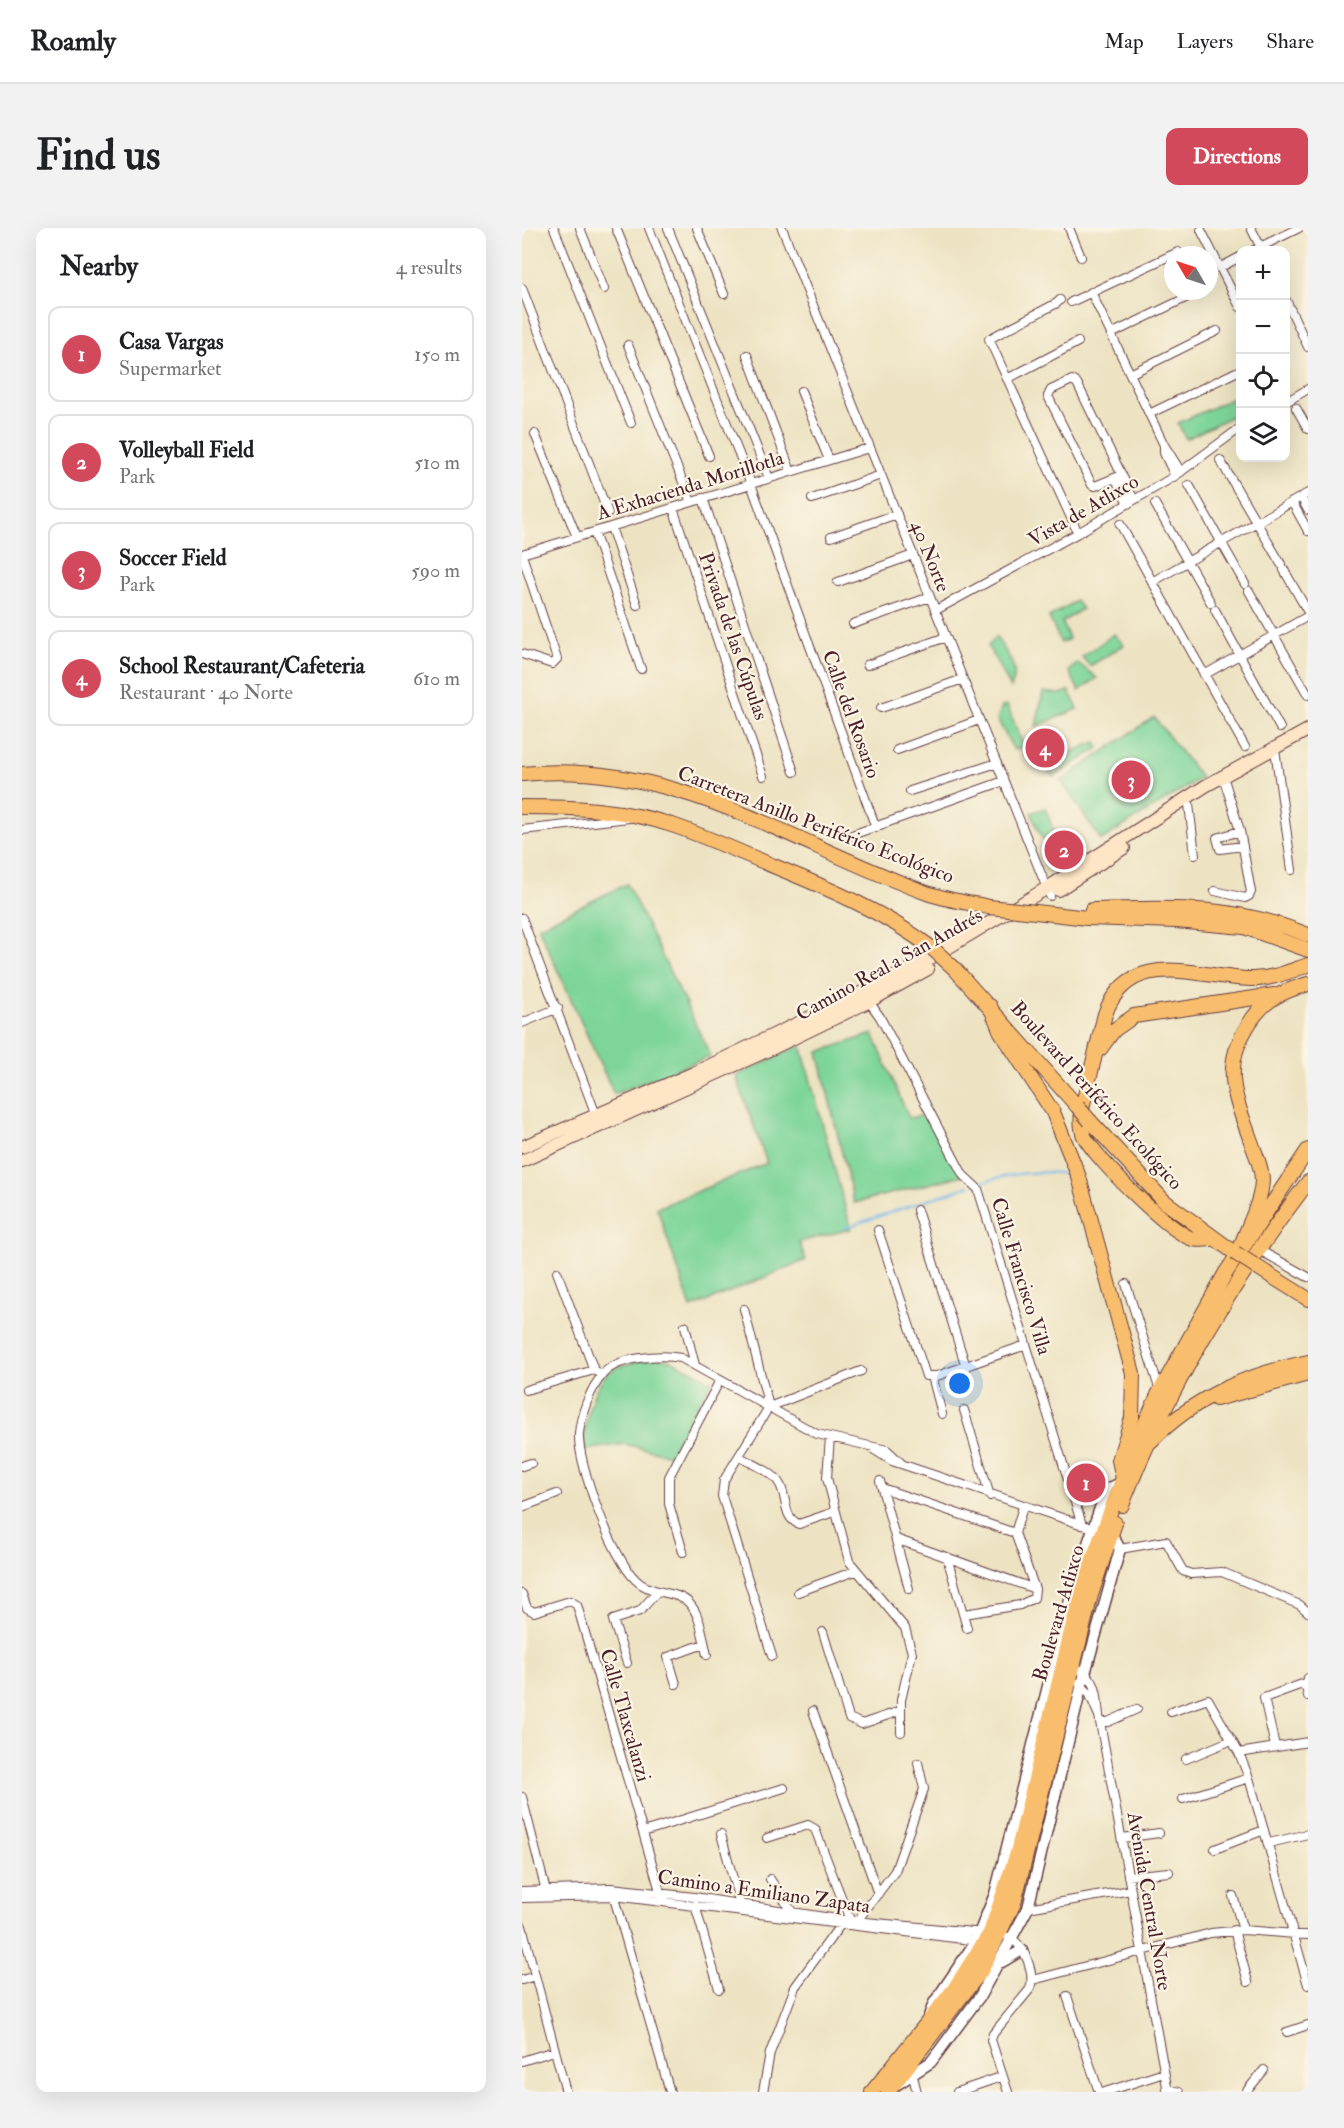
<!DOCTYPE html>
<html lang="en">
<head>
<meta charset="utf-8">
<style>
  :root { --surface:#fff; --page:#f2f2f2; --text:#202124; --muted:#757577; --line:#e0e0e0; --accent:#d1495b }
  body { margin:0; font-family:"IM FELL Double Pica",serif; background:var(--page); color:var(--text) }
  .controls { position:absolute; right:18px; top:18px; display:grid; overflow:hidden; border-radius:12px; box-shadow:0 6px 24px #0002 }
  .controls button { width:54px; height:54px; display:grid; place-items:center; padding:0; border:0; border-bottom:2px solid var(--line); background:var(--surface); color:var(--text); font:30px sans-serif }
  .compass { position:absolute; left:642px; top:18px; width:54px; height:54px; border-radius:50%; background:var(--surface); box-shadow:0 6px 24px #0002; rotate:309deg }
  .you { position:absolute; left:438px; top:1156px; width:21px; height:21px; margin:-15px; border:4px solid #fff; border-radius:50%; background:#1a73e8; box-shadow:0 0 0 9px #1a73e833 }
  .badge { display:grid; place-items:center; width:39px; height:39px; border-radius:50%; background:var(--accent); color:#fff; font-size:20px; font-weight:700 }
  .pin { position:absolute; translate:-50% -50%; border:3px solid #fff; box-shadow:0 2px 6px #0006 }
  .list { margin:0; padding:0; list-style:none }
  h2 { display:flex; justify-content:space-between; align-items:center; height:78px; margin:0; padding:0 24px; font-size:26px }
  h2 small { font-size:20px; font-weight:400; color:var(--muted) }
  .list li { display:grid; grid-template-columns:39px 1fr auto; gap:18px; align-items:center; box-sizing:border-box; height:96px; margin:0 12px 12px; padding:0 12px; border:2px solid var(--line); border-radius:12px }
  .list b { display:block; font-size:22px; white-space:nowrap }
  .list p { margin:0; font-size:20px; white-space:nowrap; color:var(--muted) }
  .list em { font-size:20px; font-style:normal; color:var(--muted) }
  .icon { flex:none; width:33px; height:33px; fill:none; stroke:currentColor; stroke-width:2; stroke-linecap:round; stroke-linejoin:round }
  .map { position:relative; flex:none; width:786px; height:1864px; overflow:hidden; border-radius:12px }
  header { display:flex; align-items:center; gap:36px; box-sizing:border-box; height:84px; padding:0 30px; background:var(--surface); border-bottom:2px solid var(--line) }
  header strong { font-size:28px }
  nav { display:flex; gap:33px; margin-inline-start:auto; font-size:21px }
  .intro { display:flex; align-items:center; justify-content:space-between; box-sizing:border-box; height:144px; padding:0 36px }
  h1 { margin:0; font-size:42px }
  .button { padding:15px 27px; border-radius:12px; background:var(--accent); color:#fff; font-size:21px; font-weight:700 }
  main { display:flex; gap:36px; padding:0 36px }
  aside { flex:1; background:var(--surface); border-radius:12px; box-shadow:0 6px 24px #0002 }
  .map>svg:first-child { display:block }
</style>
</head>
<body>
<header>
<strong>Roamly</strong>
<nav><a>Map</a><a>Layers</a><a>Share</a></nav>
</header>
<div class="intro"><h1>Find us</h1><a class="button">Directions</a></div>
<main>
<aside>
<h2>Nearby<small>4 results</small></h2>
<ul class="list">
<li><span class="badge">1</span><div><b>Casa Vargas</b><p>Supermarket</p></div><em>150 m</em></li>
<li><span class="badge">2</span><div><b>Volleyball Field</b><p>Park</p></div><em>510 m</em></li>
<li><span class="badge">3</span><div><b>Soccer Field</b><p>Park</p></div><em>590 m</em></li>
<li><span class="badge">4</span><div><b>School Restaurant/Cafeteria</b><p>Restaurant · 40 Norte</p></div><em>610 m</em></li>
</ul>
</aside>
<div class="map">
<svg width="786" height="1864" viewBox="0 0 786 1864">
  <rect width="100%" height="100%" fill="#fcf5e5"/>
  <filter id="ink" filterUnits="userSpaceOnUse"><feTurbulence type="fractalNoise" baseFrequency=".0167" numOctaves="2"/><feDisplacementMap in="SourceGraphic" scale="12" xChannelSelector="R" yChannelSelector="G"/><feConvolveMatrix kernelMatrix="1 2 1 2 8 2 1 2 1" color-interpolation-filters="sRGB"/></filter>
  <filter id="wash" filterUnits="userSpaceOnUse"><feTurbulence type="fractalNoise" baseFrequency=".008" numOctaves="4" result="noise"/><feDisplacementMap in="SourceGraphic" scale="24" xChannelSelector="R" yChannelSelector="G"/><feGaussianBlur stdDeviation="1.35" result="paint"/><feColorMatrix in="noise" values="0 0 0 0 0 0 0 0 0 0 0 0 0 0 0 0 0 1.4 0 .05"/><feComposite in="paint" operator="in"/></filter>
  <g filter="url(#wash)">
    <rect width="100%" height="100%" fill="#ede3c3"/>
    <!-- green -->
    <path fill="#7dd599" stroke="#647a62" stroke-width="1.5" d="M 718,167 L 718,192 L 714,195 L 708,189 L 664,211 L 656,195 Z
      M 554,373 L 560,381 L 540,394 L 547,411 L 539,415 L 527,389 Z
      M 592,406 L 602,417 L 568,438 L 560,429 Z
      M 474,409 C 485,426 499,440 489,460 L 466,418 Z
      M 556,435 L 575,450 L 557,463 L 547,443 Z
      M 547,463 L 556,481 L 514,498 L 521,464 L 538,466 Z
      M 485,477 L 502,519 L 492,522 L 475,491 L 480,479 Z
      M 632,489 L 679,550 L 579,612 L 539,553 Z
      M 574,514 L 577,520 L 531,549 L 520,536 Z
      M 523,580 L 533,606 L 520,611 L 509,585 Z
      M 105,656 L 189,828 L 92,866 L 16,699 Z
      M 351,806 L 387,890 L 408,886 L 441,947 L 332,975 L 296,824 Z
      M 279,817 L 329,1001 L 277,1014 L 284,1032 L 169,1080 L 135,980 L 245,935 L 214,848 Z
      M 133,1130 L 149,1132 L 190,1153 L 147,1227 L 103,1216 L 63,1222 C 60,1200 70,1152 92,1141 C 103,1135 120,1133 133,1130 Z"/>
    <g fill="none" stroke-linecap="round" stroke-linejoin="round">
      <!-- stream -->
      <path stroke="#73b7e9" stroke-width="2" d="M 453,956 C 484,947 513,941 545,946
        M 322,1000 L 447,958"/>
    </g>
  </g>
  <g filter="url(#ink)">
    <g fill="none" stroke-linecap="round" stroke-linejoin="round">
      <defs>
        <path id="minor" d="M 32,0 L 109,195
          M 58,0 L 82,61
          M 94,0 L 187,228
          M 127,0 L 229,256 L 354,600
          M 146,0 L 247,250
          M 175,0 L 202,66
          M 260,0 L 528,668
          M 547,0 L 559,29
          M 729,0 L 740,22
          M 679,2 L 718,79
          M 732,22 L 777,0
          M 699,39 L 718,29
          M 0,60 L 86,285
          M 569,64 L 642,217 L 659,244
          M 538,72 L 535,75 L 467,111 L 556,305
          M 764,72 L 786,119
          M 549,74 L 656,24
          M 589,106 L 676,64
          M 106,117 L 169,274
          M 225,127 L 269,244
          M 608,146 L 695,103
          M 485,151 L 556,114
          M 279,163 L 307,232
          M 764,174 L 786,161
          M 774,180 L 786,201
          M 627,186 L 714,144
          M 13,206 L 55,309
          M 642,217 L 642,225 L 653,248
          M 698,232 L 759,336
          M 600,247 L 573,258 L 570,257 L 526,168 L 529,162 L 550,152 L 555,155 L 612,272
          M 593,250 L 606,276
          M 667,257 L 723,356
          M 779,269 L 786,282
          M 181,270 L 272,544
          M 290,271 L 359,247
          M 770,274 L 786,303
          M 633,276 L 689,375
          M 151,280 L 241,548
          M 598,296 L 723,519
          M 89,299 L 115,377
          M 72,304 L 119,441
          M 309,309 L 375,286
          M 0,326 L 347,220
          M 0,327 L 35,431 L 30,436 L 0,426
          M 762,342 L 786,384
          M 316,354 L 391,327
          M 630,354 L 786,265
          M 727,363 L 786,467
          M 414,382 L 556,305 L 653,248 L 718,200
          M 693,382 L 758,500
          M 331,396 L 408,369
          M 345,437 L 424,409
          M 682,447 L 786,388
          M 359,480 L 441,451
          M 753,521 L 770,642
          M 375,522 L 457,492
          M 388,563 L 475,535
          M 667,576 L 673,627
          M 0,602 L 107,590
          M 718,603 L 695,610 L 698,621 L 721,618
          M 327,608 L 482,553
          M 693,663 L 723,670 L 727,668 L 729,664 L 718,603 L 701,548
          M 0,690 L 74,887
          M 346,772 L 358,789 L 441,947 L 456,961 L 560,1297
          M 0,795 L 36,780
          M 395,982 L 444,1139
          M 356,1002 L 404,1148 L 415,1148 L 504,1117
          M 739,1023 L 786,1049
          M 35,1044 L 72,1142
          M 604,1056 L 638,1163
          M 222,1081 L 247,1179
          M 163,1098 L 173,1137
          M 410,1148 L 420,1186
          M 4,1162 L 72,1142 L 77,1145
          M 247,1179 L 202,1252 L 200,1268 L 250,1428
          M 247,1179 L 339,1143
          M 442,1182 L 468,1268
          M 308,1209 L 305,1250 L 327,1333 L 383,1400 L 390,1425 L 379,1472 L 379,1504
          M 351,1221 L 370,1233 L 564,1298
          M 218,1229 C 230,1236 250,1243 257,1255 C 266,1268 260,1290 277,1296 L 312,1284
          M 0,1238 L 9,1235
          M 358,1253 L 387,1361
          M 360,1260 L 493,1305
          M 0,1279 L 35,1266
          M 374,1311 L 513,1361
          M 598,1321 L 644,1313 L 661,1343 L 669,1346 L 700,1344 L 778,1377 L 786,1384
          M 161,1324 L 147,1276 L 147,1249 L 198,1152
          M 425,1329 L 445,1400
          M 276,1364 L 333,1343
          M 0,1366 L 5,1380 L 12,1384 L 48,1373 L 55,1377 L 140,1670
          M 442,1386 L 498,1377 L 512,1370 L 513,1361 L 493,1305 L 501,1279
          M 301,1404 L 327,1490 L 340,1496 L 378,1483
          M 185,1427 C 181,1411 179,1387 167,1375 C 156,1363 129,1367 114,1352 C 91,1331 55,1236 57,1205 C 59,1186 68,1161 81,1146 C 95,1129 138,1126 159,1130 L 295,1206 L 365,1222 L 379,1235
          M 105,1435 L 91,1392 L 118,1383 L 134,1365
          M 547,1436 C 580,1451 573,1464 578,1494 L 646,1864
          M 786,1450 L 783,1455 L 786,1468
          M 557,1455 L 567,1465 L 577,1488
          M 154,1456 L 146,1429 L 182,1416
          M 291,1483 L 356,1666
          M 649,1484 L 686,1471 L 717,1525 L 727,1550 L 786,1757
          M 578,1494 L 586,1494 L 615,1481
          M 753,1518 L 742,1470 L 783,1455
          M 717,1525 L 786,1514
          M 664,1531 L 710,1512
          M 0,1569 L 24,1663
          M 661,1571 L 727,1550
          M 121,1604 L 262,1560
          M 199,1606 L 219,1680
          M 245,1610 L 286,1597 L 293,1601 L 328,1692
          M 600,1610 L 637,1605
          M 747,1615 L 786,1606
          M 693,1621 L 742,1602
          M 606,1648 L 647,1644
          M 248,1651 L 271,1685
          M 0,1663 L 89,1660 L 172,1669 L 322,1692 L 462,1705
          M 90,1663 L 148,1864
          M 711,1668 L 721,1702
          M 0,1670 L 92,1668 L 457,1713
          M 173,1677 L 197,1761
          M 506,1680 L 609,1662
          M 335,1693 L 373,1643 L 402,1561 L 396,1535
          M 0,1698 L 44,1864
          M 712,1702 L 726,1754
          M 486,1709 C 503,1716 513,1745 508,1761 L 471,1806 L 469,1812 L 486,1864
          M 0,1752 L 13,1748
          M 511,1752 L 689,1705 L 721,1702 L 786,1707
          M 545,1768 L 577,1864
          M 765,1804 L 786,1797
          M 0,1833 L 32,1823
          M 389,1841 L 395,1864
          M 645,1861 L 657,1864
          M 241,1864 L 248,1825 L 273,1759 L 319,1696
          M 435,1864 L 479,1849
          M 583,1864 L 642,1845
          M 724,1864 L 742,1842"/>
        <path id="tertiary" d="M 480,1734 L 500,1722
          M 407,1788 L 412,1775 L 454,1713 L 473,1666 L 551,1360 L 582,1268 L 588,1260 L 600,1254
          M 371,1859 L 409,1834 L 458,1768 L 506,1680 L 560,1456 L 598,1321 L 589,1305 L 570,1300"/>
        <path id="secondary" d="M 536,662 L 602,620
          M 0,919 L 174,844 L 399,736 L 525,660 L 685,557 L 786,502
          M 0,933 L 247,822 L 348,773 L 406,741"/>
        <path id="primary" d="M 600,1277 C 643,1165 713,1049 786,954
          M 350,1864 L 432,1761 L 468,1705 L 495,1625 L 559,1363 L 612,1220 L 636,1167 L 703,1046 L 786,922
          M 366,1864 L 459,1743 L 492,1675 L 569,1367 L 593,1295"/>
        <path id="trunk" d="M 0,546 C 154,531 268,615 405,665 C 425,672 447,675 467,679
          M 0,579 C 52,579 103,581 153,598 C 187,610 220,625 254,639 C 310,662 362,684 411,721
          M 570,682 C 649,680 710,676 786,707
          M 514,684 L 565,690 L 654,693 L 722,699 L 786,722
          M 432,740 L 555,878
          M 468,778 L 479,804 L 531,884 L 557,949 L 611,1145 L 610,1190 L 597,1232 L 601,1250
          M 578,821 L 592,802 L 612,788 L 752,767
          M 568,893 L 642,973 L 713,1025
          M 689,1011 C 683,1011 676,1013 671,1011 C 647,1004 574,931 562,908 C 558,898 559,887 561,876 L 583,786 C 608,718 677,750 728,751 C 748,752 768,743 786,737
          M 718,1021 C 725,998 739,977 740,952 C 740,939 734,928 730,916 C 715,873 698,842 725,799 C 741,772 758,764 786,756
          M 746,1046 L 786,1071
          M 694,1171 L 786,1146
          M 629,1213 C 674,1168 724,1147 786,1134"/>
      </defs>
      <!-- minor casing -->
      <use href="#minor" stroke="#623c42" stroke-width="10"/>
      <!-- tertiary casing -->
      <use href="#tertiary" stroke="#623c42" stroke-width="13"/>
      <!-- secondary casing -->
      <use href="#secondary" stroke="#623c42" stroke-width="14"/>
      <!-- primary casing -->
      <use href="#primary" stroke="#623c42" stroke-width="16"/>
      <!-- trunk casing -->
      <use href="#trunk" stroke="#623c42" stroke-width="16"/>
      <!-- minor -->
      <use href="#minor" stroke="#fff" stroke-width="8"/>
      <!-- tertiary -->
      <use href="#tertiary" stroke="#fff" stroke-width="10"/>
      <!-- secondary -->
      <use href="#secondary" stroke="#fde5c5" stroke-width="12"/>
      <!-- primary -->
      <use href="#primary" stroke="#f9be6d" stroke-width="14"/>
      <!-- trunk -->
      <use href="#trunk" stroke="#f9be6d" stroke-width="14"/>
      <defs>
        <path id="trunk-bridge" d="M 467,679 L 514,684
          M 411,721 L 432,740
          M 555,878 L 568,893
          M 713,1025 L 746,1046"/>
      </defs>
      <!-- trunk-bridge casing -->
      <use href="#trunk-bridge" stroke="#623c42" stroke-width="16" stroke-linecap="butt"/>
      <!-- trunk-bridge -->
      <use href="#trunk-bridge" stroke="#f9be6d" stroke-width="14"/>
    </g>
  </g>
  <g text-anchor="middle" stroke-width="4.5" stroke-linejoin="round" paint-order="stroke">
    <!-- street labels -->
    <g font-size="20" fill="#4a1f2b" stroke="#fcf5e5">
      <text transform="translate(168 257) rotate(-17)" y="7">A Exhacienda Morillotla</text>
      <text transform="translate(561 282) rotate(-30)" y="7">Vista de Atlixco</text>
      <text transform="translate(409 328) rotate(68)" y="7">40 Norte</text>
      <text transform="translate(212 408) rotate(71)" y="7">Privada de las Cúpulas</text>
      <text transform="translate(330 486) rotate(70)" y="7">Calle del Rosario</text>
      <text transform="translate(294 596) rotate(21)" y="7">Carretera Anillo Periférico Ecológico</text>
      <text transform="translate(367 736) rotate(-29)" y="7">Camino Real a San Andrés</text>
      <text transform="translate(575 867) rotate(48)" y="7">Boulevard Periférico Ecológico</text>
      <text transform="translate(500 1048) rotate(73)" y="7">Calle Francisco Villa</text>
      <text transform="translate(536 1385) rotate(-74)" y="7">Boulevard Atlixco</text>
      <text transform="translate(104 1487) rotate(74)" y="7">Calle Tlaxcalanzi</text>
      <text transform="translate(242 1663) rotate(8)" y="7">Camino a Emiliano Zapata</text>
      <text transform="translate(628 1673) rotate(80)" y="7">Avenida Central Norte</text>
    </g>
  </g>
</svg>
<div class="controls">
<button>+</button>
<button>−</button>
<button><svg class="icon" aria-label="locate" viewBox="0 0 24 24"><circle cx="12" cy="12" r="6"/><path d="M12 2v4M12 18v4M2 12h4M18 12h4"/></svg></button>
<button><svg class="icon" aria-label="layers" viewBox="0 0 24 24"><path d="M12 4l9 5-9 5-9-5zM3 14l9 5 9-5"/></svg></button>
</div>
<svg class="compass" viewBox="-18 -18 36 36"><path d="M0-13l5 13h-10z" fill="#e53935"/><path d="M0 13l5-13h-10z" fill="#757577"/></svg>
<div class="you"></div>
<div class="pin badge" style="left:564px;top:1255px">1</div>
<div class="pin badge" style="left:542px;top:622px">2</div>
<div class="pin badge" style="left:609px;top:552px">3</div>
<div class="pin badge" style="left:523px;top:520px">4</div>
</div>
</main>
</body>
</html>
